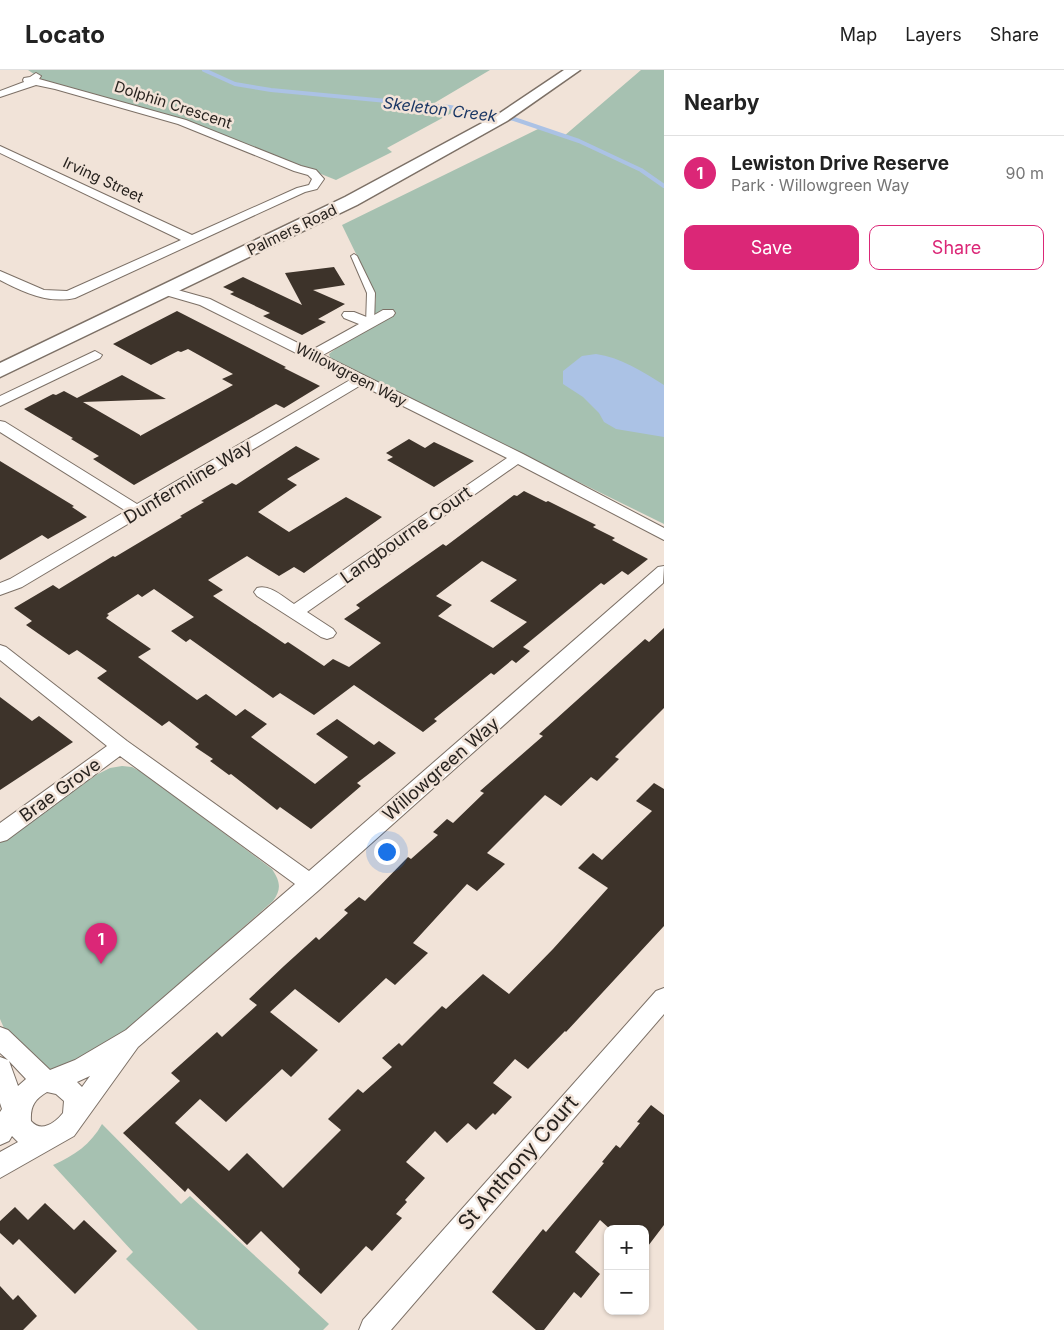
<!DOCTYPE html>
<html lang="en">
<head>
<meta charset="utf-8">
<style>
  :root { --surface:#fff; --page:#f6f6f6; --text:#222; --muted:#767676; --line:#e0e0e0; --accent:#db2777 }
  body { margin:0; font-family:Inter,sans-serif; background:var(--page); color:var(--text) }
  .controls { position:absolute; right:15px; bottom:15px; display:grid; overflow:hidden; border-radius:10px; box-shadow:0 1px 4px #0004 }
  .controls button { width:45px; height:45px; display:grid; place-items:center; padding:0; border:0; border-bottom:1px solid var(--line); background:var(--surface); color:var(--text); font:25px sans-serif }
  .you { position:absolute; left:386px; top:781px; width:18px; height:18px; margin:-12px; border:4px solid #fff; border-radius:50%; background:#1a73e8; box-shadow:0 0 0 8px #1a73e833 }
  .badge { display:grid; place-items:center; width:32px; height:32px; border-radius:50%; background:var(--accent); color:#fff; font-size:16px; font-weight:700 }
  .pin { position:absolute; translate:-50% -41px; filter:drop-shadow(0 1px 2px #0008) }
  .pin::after { content:''; position:absolute; top:26px; width:18px; height:15px; background:inherit; clip-path:polygon(0 0,100% 0,50% 100%) }
  .list { margin:0; padding:0; list-style:none }
  h2 { display:flex; justify-content:space-between; align-items:center; height:65px; margin:0; padding:0 20px; font-size:21px }
  h2 small { font-size:16px; font-weight:400; color:var(--muted) }
  .list li { display:grid; grid-template-columns:32px 1fr auto; gap:15px; align-items:center; box-sizing:border-box; height:75px; padding:0 20px; border-top:1px solid var(--line) }
  .list b { display:block; font-size:19px; white-space:nowrap }
  .list p { margin:0; font-size:16px; white-space:nowrap; color:var(--muted) }
  .list em { font-size:16px; font-style:normal; color:var(--muted) }
  .actions { display:flex; gap:10px; padding:15px 20px }
  .actions a { flex:1; padding:11px 0; border:1px solid var(--accent); border-radius:10px; text-align:center; font-size:18px; color:var(--accent) }
  .actions .main { background:var(--accent); color:#fff }
  .map { position:relative; flex:none; width:664px; height:1260px; overflow:hidden }
  header { display:flex; align-items:center; gap:30px; box-sizing:border-box; height:70px; padding:0 25px; background:var(--surface); border-bottom:1px solid var(--line) }
  header strong { font-size:24px }
  nav { display:flex; gap:28px; margin-inline-start:auto; font-size:18px }
  main { display:flex }
  aside { flex:1; background:var(--surface) }
  .map>svg:first-child { display:block }
</style>
</head>
<body>
<header>
<strong>Locato</strong>
<nav><a>Map</a><a>Layers</a><a>Share</a></nav>
</header>
<main>
<div class="map">
<svg width="664" height="1260" viewBox="0 0 664 1260">
  <rect width="100%" height="100%" fill="#f1e3d8"/>
  <!-- green -->
  <path fill="#a6c1b1" d="M 28,0 L 490,0 L 431,35 L 459,39 L 387,78 L 392,82 L 336,110 L 193,53 L 43,10 Z
    M 641,0 L 664,0 L 664,454 L 331,290 L 329,284 L 377,245 L 374,243 L 376,229 L 373,219 L 342,155 L 540,58 L 564,66 Z
    M 122,696 L 132,697 L 143,703 L 272,799 C 280,811 282,819 273,831 L 121,965 L 68,997 L 51,999 L 42,996 L 7,965 L 0,949 L 0,773 L 96,705 L 110,698 Z
    M 102,1054 L 181,1134 L 190,1126 L 329,1254 L 323,1260 L 198,1260 L 126,1189 L 133,1182 L 53,1095 C 74,1086 91,1074 102,1054 Z"/>
  <!-- water -->
  <path fill="#abc2e5" d="M 596,284 C 620,287 643,302 664,315 L 664,367 L 616,359 L 604,352 L 599,343 L 583,327 L 563,314 L 563,301 L 582,286 Z"/>
  <g fill="none" stroke-linecap="round" stroke-linejoin="round">
    <!-- stream -->
    <path stroke="#abc2e5" stroke-width="4" d="M 204,0 L 235,14 L 271,20 L 450,37 L 514,49 L 579,71 L 641,100 L 664,116"/>
  </g>
  <!-- building -->
  <path fill="#3d332a" fill-rule="evenodd" d="M 334,197 L 345,215 L 313,220 L 345,234 L 318,249 L 326,252 L 302,265 L 263,246 L 270,243 L 230,224 L 234,222 L 223,217 L 243,207 L 302,235 L 285,203 Z
    M 177,241 L 286,297 L 284,298 L 320,316 L 284,338 L 276,334 L 134,415 L 93,389 L 99,386 L 71,369 L 73,368 L 24,339 L 53,324 L 56,325 L 64,321 L 77,328 L 122,305 L 166,329 L 83,332 L 140,365 L 140,366 L 233,315 L 222,309 L 233,304 L 188,279 L 181,282 L 178,281 L 151,295 L 113,274 Z
    M 409,369 L 425,378 L 434,372 L 474,391 L 434,417 L 387,390 L 393,387 L 386,383 Z
    M 296,376 L 320,389 L 287,409 L 297,415 L 258,442 L 289,462 L 346,427 L 382,447 L 304,503 L 294,497 L 279,506 L 247,486 L 208,510 L 223,520 L 213,526 L 285,574 L 288,572 L 324,596 L 333,589 L 349,597 L 381,573 L 344,549 L 360,538 L 356,535 L 443,474 L 446,476 L 514,425 L 517,426 L 524,421 L 546,432 L 548,431 L 596,455 L 593,457 L 615,468 L 612,470 L 648,489 L 628,505 L 622,501 L 604,515 L 601,513 L 523,577 L 530,581 L 516,593 L 512,590 L 494,605 L 491,603 L 434,649 L 437,651 L 423,662 L 354,615 L 314,645 L 280,623 L 273,628 L 190,569 L 186,572 L 171,561 L 194,547 L 154,519 L 142,527 L 138,524 L 107,544 L 109,545 L 106,548 L 151,579 L 138,587 L 197,630 L 206,624 L 236,646 L 245,639 L 267,654 L 251,667 L 315,714 L 348,687 L 316,664 L 337,649 L 374,675 L 379,671 L 396,683 L 357,713 L 361,716 L 311,759 L 280,737 L 277,740 L 231,704 L 229,705 L 210,691 L 213,689 L 195,677 L 199,674 L 169,651 L 162,656 L 97,608 L 107,601 L 77,580 L 69,585 L 26,555 L 32,551 L 14,538 L 53,515 L 59,519 L 113,486 L 115,487 L 182,447 L 180,446 L 204,432 L 201,431 L 232,413 L 236,415 ZM 482,491 L 517,510 L 490,531 L 527,552 L 493,578 L 438,546 L 452,535 L 436,526 Z
    M 0,391 L 74,436 L 72,437 L 87,447 L 48,469 L 42,465 L 0,490 Z
    M 664,558 L 664,638 L 615,687 L 619,689 L 597,711 L 591,707 L 561,736 L 545,725 L 487,783 L 505,794 L 477,821 L 467,814 L 413,873 L 428,883 L 395,915 L 386,908 L 339,953 L 295,919 L 270,942 L 318,980 L 291,1007 L 282,999 L 226,1052 L 200,1029 L 175,1053 L 229,1101 L 247,1083 L 283,1118 L 341,1060 L 328,1049 L 358,1019 L 363,1023 L 392,997 L 382,988 L 399,973 L 402,976 L 442,936 L 446,939 L 483,904 L 509,924 L 553,879 L 608,818 L 578,798 L 593,783 L 602,790 L 652,741 L 636,731 L 654,713 L 664,719 L 664,856 L 566,962 L 565,961 L 528,999 L 515,989 L 493,1013 L 512,1027 L 495,1045 L 493,1043 L 476,1060 L 468,1053 L 447,1073 L 435,1061 L 406,1092 L 425,1108 L 405,1130 L 407,1132 L 396,1144 L 402,1148 L 372,1181 L 366,1176 L 321,1224 L 298,1203 L 300,1199 L 261,1161 L 247,1175 L 188,1118 L 185,1122 L 123,1063 L 180,1011 L 171,1003 L 217,962 L 222,967 L 257,935 L 249,929 L 284,896 L 316,867 L 319,870 L 348,843 L 344,840 L 359,827 L 365,831 L 408,787 L 411,789 L 438,765 L 433,762 L 447,749 L 453,753 L 484,723 L 480,721 L 543,666 L 539,664 L 556,649 L 645,569 L 649,572 Z
    M 0,627 L 32,651 L 39,646 L 73,672 L 0,720 Z
    M 651,1035 L 664,1045 L 664,1155 L 645,1180 L 645,1159 L 610,1159 L 600,1150 L 575,1182 L 600,1204 L 581,1228 L 574,1222 L 544,1260 L 536,1260 L 492,1222 L 543,1159 L 546,1162 L 604,1093 L 602,1092 L 616,1075 L 620,1078 L 640,1053 L 637,1052 Z
    M 45,1133 L 74,1160 L 84,1150 L 117,1181 L 75,1224 L 19,1169 L 13,1175 L 0,1163 L 0,1151 L 15,1137 L 28,1150 Z
    M 0,1216 L 13,1230 L 18,1225 L 37,1246 L 23,1260 L 0,1260 Z"/>
  <g fill="none" stroke-linecap="round" stroke-linejoin="round">
    <defs>
      <path id="service" d="M 354,184 L 357,186 L 375,223 L 374,254 L 370,256 L 366,254 L 367,223 L 351,186 Z"/>
      <path id="minor" d="M 36,3 L 41,6 L 39,9 L 186,50 L 301,96 L 316,100 L 324,109 L 317,119 L 305,122 L 75,228 C 48,234 23,222 0,210 L 0,201 L 44,220 L 67,221 L 181,170 L 0,83 L 0,76 L 192,165 L 297,118 L 309,115 L 312,109 L 308,105 L 294,101 L 178,54 L 55,19 L 36,15 L 0,27 L 0,21 L 24,12 L 23,10 L 24,8 L 30,7 Z
        M 167,217 L 210,229 L 312,280 L 359,254 L 344,248 L 342,245 L 344,242 L 354,242 L 369,248 L 383,240 L 393,240 L 395,243 L 393,246 L 323,285 L 523,384 L 664,458 L 664,470 L 518,394 L 307,542 L 333,559 L 336,563 L 333,567 L 327,569 L 321,567 L 257,526 L 254,522 L 257,518 C 270,514 283,527 294,534 L 507,388 L 361,315 L 22,517 L 0,525 L 0,513 L 10,509 L 126,441 L 0,362 L 0,351 L 5,352 L 137,434 L 350,310 L 200,235 L 162,224 L 160,221 L 162,218 Z
        M 95,281 L 102,285 L 100,288 L 0,336 L 0,326 Z
        M 664,496 L 663,513 L 319,820 L 138,977 L 74,1066 L 0,1108 L 0,1082 L 18,1072 L 12,1066 L 9,1071 L 0,1075 L 0,1042 L 2,1039 L 0,1033 L 0,987 L 8,990 L 0,983 L 0,957 L 8,960 L 50,1000 L 75,990 L 126,960 L 295,814 L 120,686 L 7,770 L 0,772 L 0,753 L 107,676 L 0,590 L 0,575 L 6,577 L 127,671 L 309,801 L 658,497 ZM 9,991 L 26,1009 L 18,1016 ZM 90,1006 L 82,1017 L 77,1012 ZM 47,1022 L 56,1024 L 64,1031 L 63,1043 C 55,1053 41,1063 31,1051 C 30,1036 35,1029 47,1022 Z
        M 664,918 L 664,944 L 391,1260 L 359,1260 L 363,1250 L 656,921 Z"/>
      <path id="secondary" d="M 564,0 L 580,0 L 507,51 L 357,135 L 0,307 L 0,293 L 345,127 L 497,45 Z"/>
    </defs>
    <!-- service casing -->
    <use href="#service" stroke="#7c7066" stroke-width="2"/>
    <!-- minor casing -->
    <use href="#minor" stroke="#7c7066" stroke-width="2"/>
    <!-- secondary casing -->
    <use href="#secondary" stroke="#7c7066" stroke-width="3"/>
    <!-- service -->
    <use href="#service" fill="#fff" fill-rule="evenodd"/>
    <!-- minor -->
    <use href="#minor" fill="#fff" fill-rule="evenodd"/>
    <!-- secondary -->
    <use href="#secondary" fill="#fff" fill-rule="evenodd"/>
  </g>
  <g text-anchor="middle" stroke-width="5" stroke-linejoin="round" paint-order="stroke">
    <!-- far-street labels -->
    <g font-size="15" fill="#28231f" stroke="#f1e3d8">
      <text transform="translate(173 35) rotate(18)" y="5">Dolphin Crescent</text>
      <text transform="translate(103 110) rotate(25)" y="5">Irving Street</text>
      <text transform="translate(292 160) rotate(-26)" y="5">Palmers Road</text>
      <text transform="translate(351 305) rotate(27)" y="5">Willowgreen Way</text>
    </g>
    <!-- far-water labels -->
    <g font-size="16" font-style="italic" fill="#1b3764" stroke="#f1e3d8">
      <text transform="translate(440 39) rotate(7)" y="6">Skeleton Creek</text>
    </g>
    <!-- street labels -->
    <g font-size="18" fill="#28231f" stroke="#f1e3d8">
      <text transform="translate(188 412) rotate(-31)" y="6">Dunfermline Way</text>
      <text transform="translate(406 465) rotate(-35)" y="6">Langbourne Court</text>
      <text transform="translate(441 699) rotate(-41)" y="6">Willowgreen Way</text>
      <text transform="translate(60 720) rotate(-36)" y="6">Brae Grove</text>
    </g>
    <!-- near-street labels -->
    <g font-size="21" fill="#28231f" stroke="#f1e3d8">
      <text transform="translate(518 1093) rotate(-49)" y="7">St Anthony Court</text>
    </g>
  </g>
</svg>
<div class="controls">
<button>+</button>
<button>−</button>
</div>
<div class="you"></div>
<div class="pin badge" style="left:101px;top:894px">1</div>
</div>
<aside>
<h2>Nearby<small></small></h2>
<ul class="list">
<li><span class="badge">1</span><div><b>Lewiston Drive Reserve</b><p>Park · Willowgreen Way</p></div><em>90 m</em></li>
</ul>
<div class="actions"><a class="main">Save</a><a>Share</a></div>
</aside>
</main>
</body>
</html>
